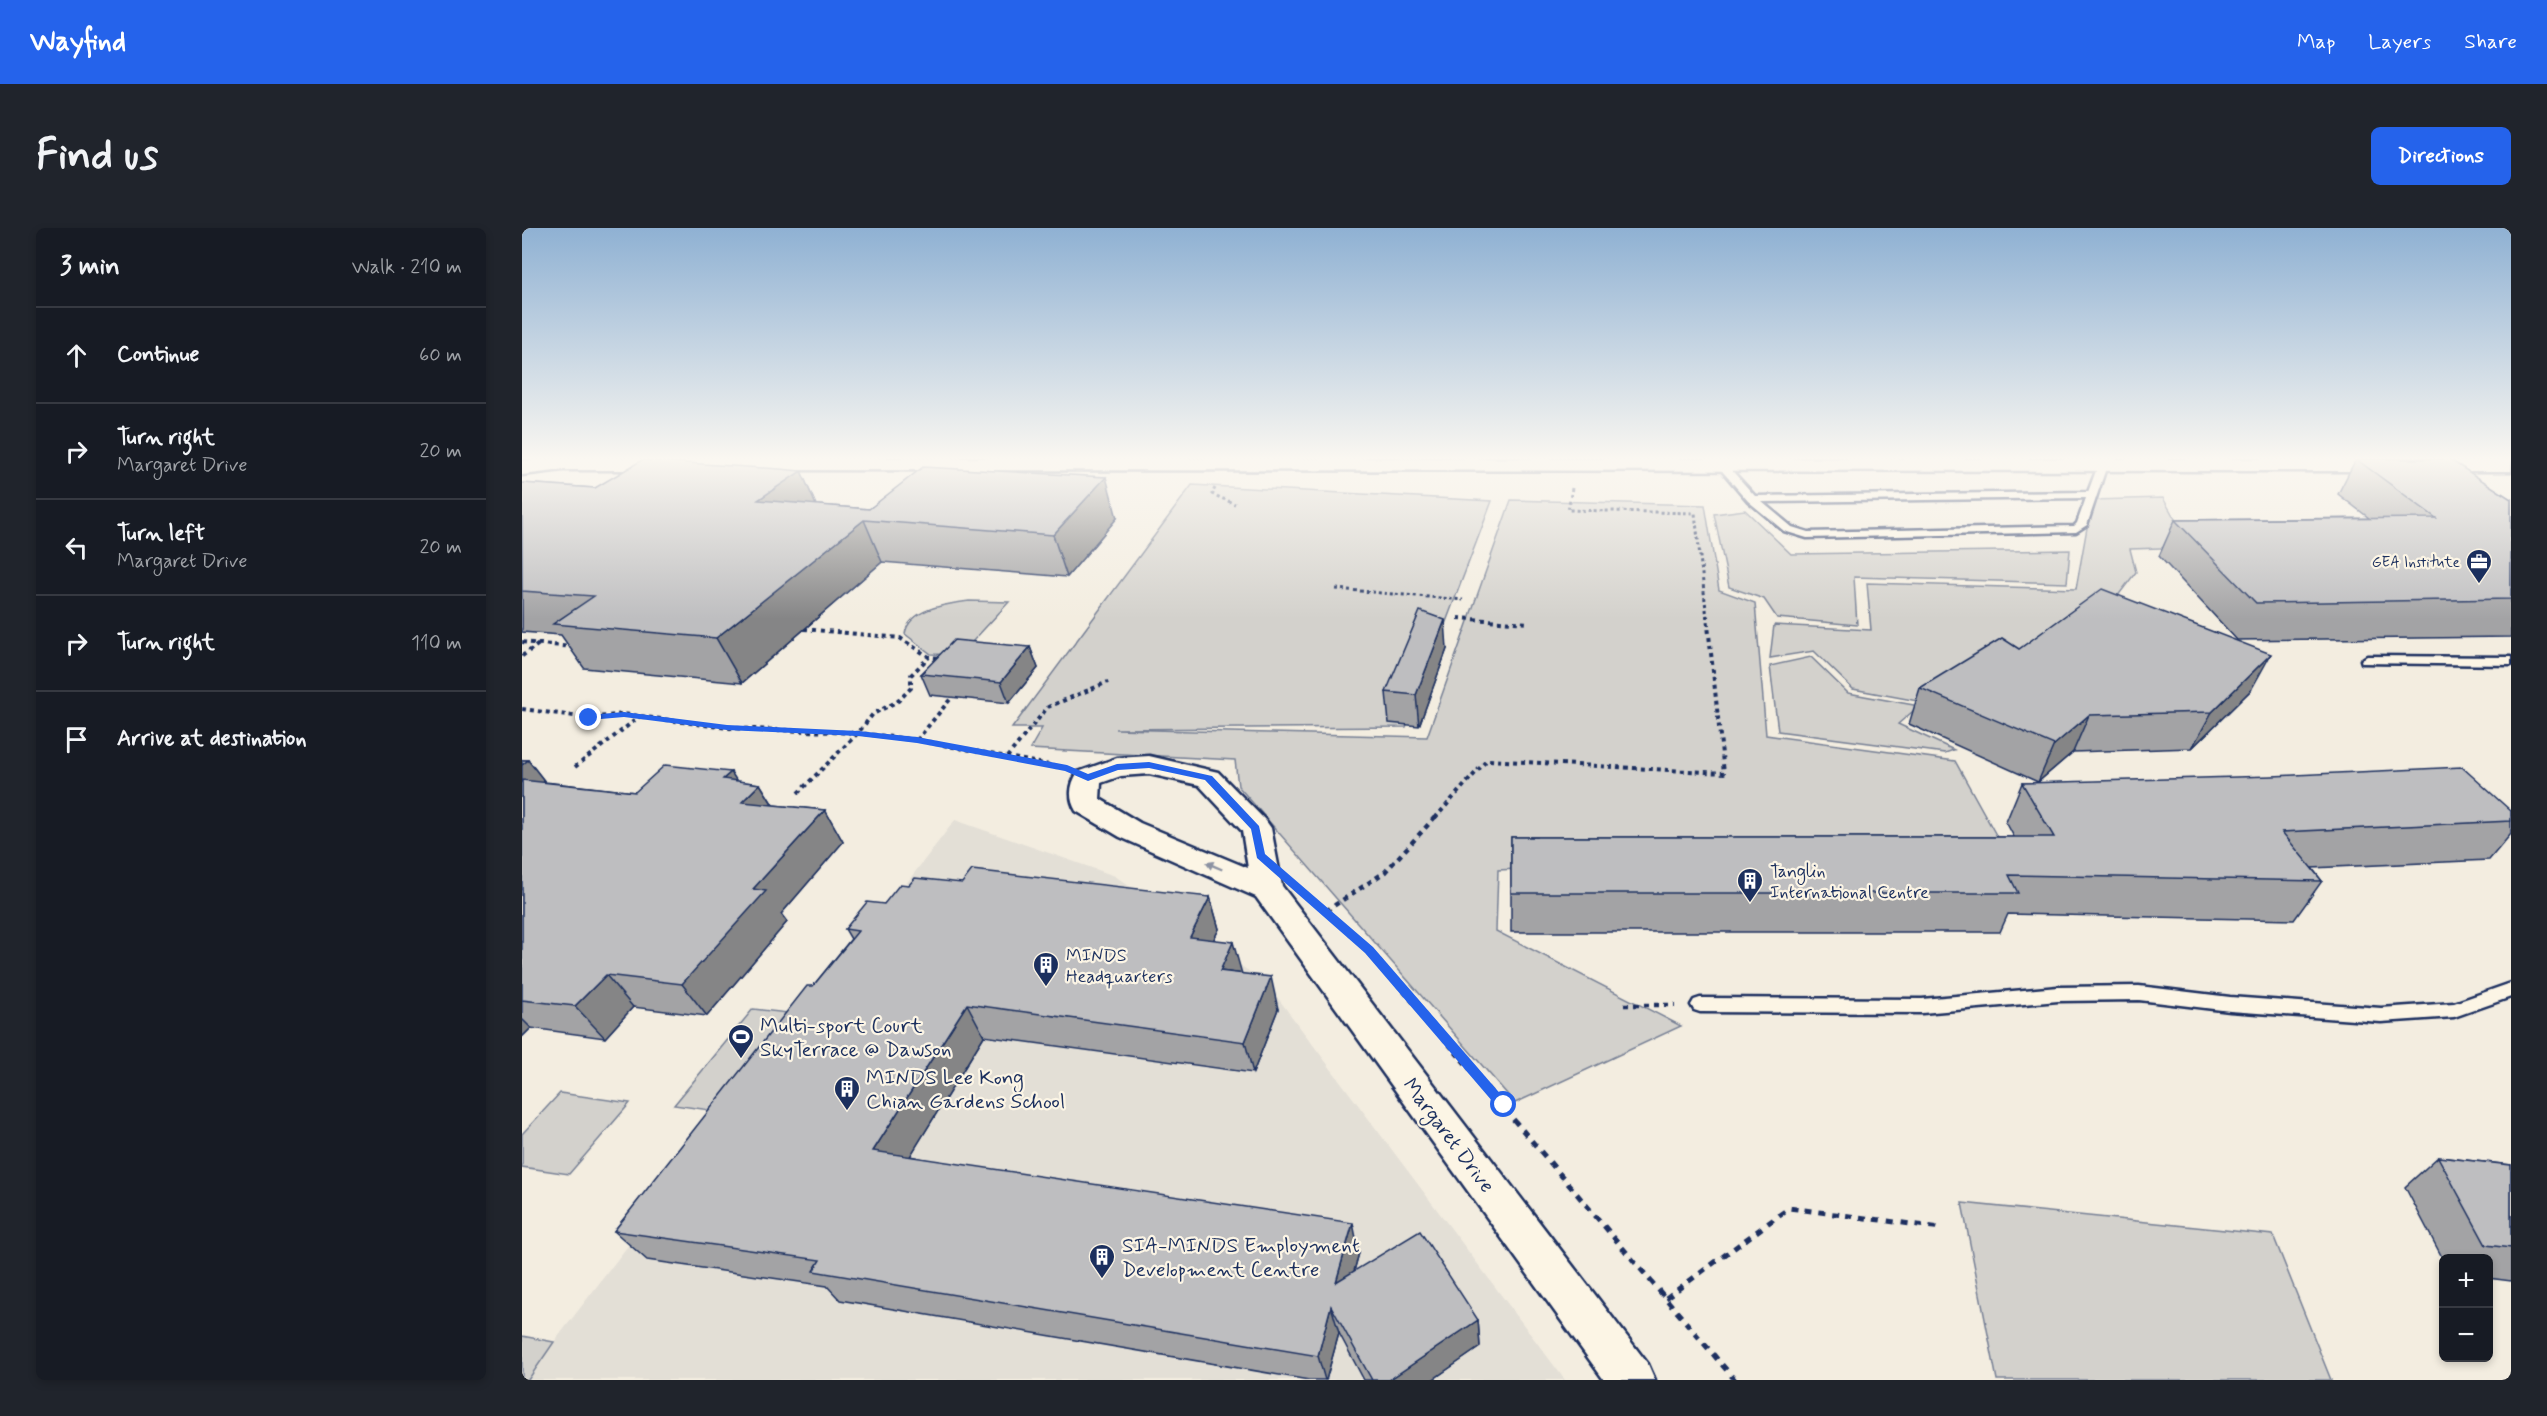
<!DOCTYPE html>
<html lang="en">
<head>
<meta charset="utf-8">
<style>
  :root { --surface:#171b24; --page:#20242c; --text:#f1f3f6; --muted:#9ea1a6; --line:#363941; --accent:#2563eb }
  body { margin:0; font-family:Mynerve,sans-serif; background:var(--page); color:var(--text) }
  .controls { position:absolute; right:18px; bottom:18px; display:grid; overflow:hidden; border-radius:9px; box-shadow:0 3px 9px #0003 }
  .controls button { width:54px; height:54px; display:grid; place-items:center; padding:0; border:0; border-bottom:2px solid var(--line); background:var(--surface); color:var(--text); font:30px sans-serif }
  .stop { position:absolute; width:18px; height:18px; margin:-14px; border:4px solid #2563eb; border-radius:50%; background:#fff }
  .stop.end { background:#2563eb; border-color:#fff; box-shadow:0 2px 6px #0008 }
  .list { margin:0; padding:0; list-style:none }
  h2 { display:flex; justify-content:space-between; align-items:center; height:78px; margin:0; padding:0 24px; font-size:26px }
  h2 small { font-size:20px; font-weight:400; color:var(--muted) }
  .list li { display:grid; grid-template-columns:39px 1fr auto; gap:18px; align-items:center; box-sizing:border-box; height:96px; padding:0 24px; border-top:2px solid var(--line) }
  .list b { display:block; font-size:22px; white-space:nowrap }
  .list p { margin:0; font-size:20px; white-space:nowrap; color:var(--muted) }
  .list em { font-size:20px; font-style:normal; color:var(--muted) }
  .icon { flex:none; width:33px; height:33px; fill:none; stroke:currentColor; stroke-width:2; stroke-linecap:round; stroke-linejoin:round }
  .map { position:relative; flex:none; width:1989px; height:1152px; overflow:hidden; border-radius:9px }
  header { display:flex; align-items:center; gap:36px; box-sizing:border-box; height:84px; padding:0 30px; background:var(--accent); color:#fff }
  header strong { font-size:28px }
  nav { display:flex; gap:33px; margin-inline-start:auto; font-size:21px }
  .intro { display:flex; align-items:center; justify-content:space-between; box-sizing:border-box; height:144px; padding:0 36px }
  h1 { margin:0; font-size:42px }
  .button { padding:15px 27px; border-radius:9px; background:var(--accent); color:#fff; font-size:21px; font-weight:700 }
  main { display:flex; gap:36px; padding:0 36px }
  aside { flex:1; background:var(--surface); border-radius:9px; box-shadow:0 3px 9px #0003 }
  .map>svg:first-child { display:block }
</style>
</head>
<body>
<header>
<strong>Wayfind</strong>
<nav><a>Map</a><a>Layers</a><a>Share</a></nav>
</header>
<div class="intro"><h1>Find us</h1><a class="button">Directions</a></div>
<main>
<aside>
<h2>3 min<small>Walk · 210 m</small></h2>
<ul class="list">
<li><svg class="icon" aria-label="ahead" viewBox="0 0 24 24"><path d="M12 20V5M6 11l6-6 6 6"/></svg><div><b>Continue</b></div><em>60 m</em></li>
<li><svg class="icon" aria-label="right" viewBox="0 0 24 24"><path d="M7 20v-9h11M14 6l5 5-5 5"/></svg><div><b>Turn right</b><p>Margaret Drive</p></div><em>20 m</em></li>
<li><svg class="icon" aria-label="left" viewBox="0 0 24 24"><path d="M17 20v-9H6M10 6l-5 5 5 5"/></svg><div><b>Turn left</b><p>Margaret Drive</p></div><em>20 m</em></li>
<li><svg class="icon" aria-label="right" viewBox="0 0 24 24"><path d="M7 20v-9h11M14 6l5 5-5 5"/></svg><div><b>Turn right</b></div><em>110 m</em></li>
<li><svg class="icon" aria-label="arrive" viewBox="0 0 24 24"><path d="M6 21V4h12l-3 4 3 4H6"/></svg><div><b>Arrive at destination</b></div></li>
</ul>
</aside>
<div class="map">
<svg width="1989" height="1152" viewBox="0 0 1989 1152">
  <rect width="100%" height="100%" fill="#f3ede0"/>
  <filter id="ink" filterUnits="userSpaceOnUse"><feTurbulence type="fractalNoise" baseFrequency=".0167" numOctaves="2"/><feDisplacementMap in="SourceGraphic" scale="12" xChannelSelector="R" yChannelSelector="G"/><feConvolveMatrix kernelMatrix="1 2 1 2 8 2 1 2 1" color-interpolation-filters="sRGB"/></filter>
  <g filter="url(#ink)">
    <!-- built -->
    <path fill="#e3dfd6" d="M 433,592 L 593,648 L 746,757 L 1043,1152 L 6,1152 L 32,1114 Z"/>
    <!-- green -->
    <path fill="#d3d1cc" stroke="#778095" stroke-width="1.5" d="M 670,257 L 970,273 L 884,499 L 593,501 L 905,509 L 989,272 L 1183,277 L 1197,362 L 1233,375 L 1244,507 L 1433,533 L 1479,616 L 976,642 L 974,703 L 1159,798 L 993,875 L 716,558 L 713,532 L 508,521 L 520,500 L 490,500 Z
      M 1641,270 L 1669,319 L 1608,321 L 1614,344 L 1595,369 L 1401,474 L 1331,461 L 1292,423 L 1248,430 L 1252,397 L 1349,402 L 1345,355 L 1554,361 L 1570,272 Z
      M 1223,282 L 1269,326 L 1548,322 L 1545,355 L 1332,349 L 1335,397 L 1255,390 L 1242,371 L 1207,359 L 1192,286 Z
      M 447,373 L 487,374 L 438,427 L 409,426 L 383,406 C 387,380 426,376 447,373 Z
      M 1289,429 L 1326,465 L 1397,478 L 1376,496 L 1432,522 L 1423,525 L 1256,503 L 1248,438 Z
      M 231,781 L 284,787 L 209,885 L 152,877 Z
      M 38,865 L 108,875 L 47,946 L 0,939 L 0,906 Z
      M 1440,975 L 1751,1007 L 1809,1152 L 1475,1152 Z
      M 0,1108 L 32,1114 L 6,1152 L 0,1152 Z"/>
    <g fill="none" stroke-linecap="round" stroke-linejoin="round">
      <defs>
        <path id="service" d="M 1200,234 L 1203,235 L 1233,268 L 1566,264 L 1577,235 L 1585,237 L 1565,297 L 1554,304 L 1285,310 L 1262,303 L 1226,273 L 1195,237 ZM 1564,270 L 1555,295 L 1552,298 L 1286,304 L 1270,299 L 1240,274 Z
          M 1845,428 L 1989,429 L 1989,437 L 1840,435 L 1839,432 Z
          M 1989,755 L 1989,769 L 1932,789 L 1859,794 L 1708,783 L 1617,772 L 1536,773 L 1400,785 L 1178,784 L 1172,782 L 1169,777 L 1172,772 L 1178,770 L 1400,771 L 1536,759 L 1617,758 L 1708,769 L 1859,780 L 1932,775 Z"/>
        <path id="minor" d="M 627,528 L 696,544 L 744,593 L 749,600 L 760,658 L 1126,1136 L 1133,1152 L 1082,1152 L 734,669 L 598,609 L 554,583 C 546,570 548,556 556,544 L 595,530 ZM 627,546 L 677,557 L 720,603 L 726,640 L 618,595 L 578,571 L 579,555 L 599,548 Z"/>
        <path id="tertiary" d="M 41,230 L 1989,231 L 1989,243 L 41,242 L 0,247 L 0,233 Z"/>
      </defs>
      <!-- service casing -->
      <use href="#service" stroke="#1b2f5e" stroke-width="5"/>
      <!-- minor casing -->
      <use href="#minor" stroke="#1b2f5e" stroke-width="5"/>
      <!-- tertiary casing -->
      <use href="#tertiary" stroke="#1b2f5e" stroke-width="5"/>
      <!-- path-far3 -->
      <path stroke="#1b2f5e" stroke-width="3" stroke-dasharray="3 3" stroke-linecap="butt" d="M 693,260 L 690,266 L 713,276
        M 1050,260 L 1046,282 L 1173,285 L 1185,390
        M 814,361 L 941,372"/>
      <!-- path-far2 -->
      <path stroke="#1b2f5e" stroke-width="4" stroke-dasharray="4 4" stroke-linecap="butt" d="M 936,390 L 1006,395
        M 282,401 L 378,410 L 407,429 L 419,430
        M 0,414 L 50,419
        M 0,428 L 17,416
        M 0,481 L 67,490 L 102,486 L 205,500 L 336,505 L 395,512 L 538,539
        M 395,512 L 430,469
        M 485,529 L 526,479 L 586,454
        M 53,539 L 117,489
        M 276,565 L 336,505 L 351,486 L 376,473 L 389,460 L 389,447 L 407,429
        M 913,590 L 965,532 L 1202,545 L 1185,388"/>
      <!-- path-far1 -->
      <path stroke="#1b2f5e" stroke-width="4.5" stroke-dasharray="5 5" stroke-linecap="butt" d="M 804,683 L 863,644 L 914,588
        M 813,691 L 847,722 L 947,840
        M 1102,777 L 1153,777"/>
      <!-- path -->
      <path stroke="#1b2f5e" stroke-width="5" stroke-dasharray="7 7" stroke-linecap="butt" d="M 946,838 L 1213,1152
        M 1144,1070 L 1267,980 L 1419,1000"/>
      <!-- service -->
      <use href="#service" fill="#fcf5e5" fill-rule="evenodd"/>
      <!-- minor -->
      <use href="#minor" fill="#fcf5e5" fill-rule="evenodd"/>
      <!-- tertiary -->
      <use href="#tertiary" fill="#fcf5e5" fill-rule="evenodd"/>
    </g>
    <!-- wall -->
    <path fill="#a3a3a5" stroke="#1b2f5e" stroke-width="1.5" d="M 1834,231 L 1989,271 L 1989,409 L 1715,412 L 1637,328 L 1653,292 L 1847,290 L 1816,266 Z
      M 279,243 L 294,277 L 347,281 L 595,290 L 545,349 L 360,334 L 220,455 L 62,440 L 39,407 L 0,404 L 0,255 L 73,260 Z
      M 508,419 L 516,440 L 487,475 L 408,467 L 399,446 Z
      M 925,421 L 897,498 L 867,495 L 864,464 Z
      M 1398,460 L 1729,462 L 1670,520 L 1551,524 L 1516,554 L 1387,496 Z
      M 0,532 L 6,532 L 23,554 L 113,564 L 209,544 L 214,553 L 238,556 L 251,577 L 303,582 L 321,614 L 259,686 L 265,694 L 185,788 L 111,779 L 83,810 L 9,800 L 0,809 Z
      M 1500,555 L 1989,583 L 1989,606 L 1967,632 L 1790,640 L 1800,653 L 1772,692 L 1486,686 L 1478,704 L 989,704 L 989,609 L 1492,609 L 1484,594 Z
      M 440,655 L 688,669 L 697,701 L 692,711 L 720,746 L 756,781 L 731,845 L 462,808 L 388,928 L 837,1025 L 832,1043 L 956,1092 L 958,1119 L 910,1152 L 842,1152 L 817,1105 L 804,1152 L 787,1152 L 318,1072 L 305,1058 L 125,1032 L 92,1003 L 329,711 L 323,701 L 362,676 L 387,657 Z
      M 1916,929 L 1989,937 L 1989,1053 L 1966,1050 L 1966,1030 L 1922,1030 L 1922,1033 L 1883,959 Z"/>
    <!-- shaded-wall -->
    <path fill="#858586" stroke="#1b2f5e" stroke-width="1.5" d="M 279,243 L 297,284 L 236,272 Z
      M 584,249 L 595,290 L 545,349 L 531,307 Z
      M 342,292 L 360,334 L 220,455 L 194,410 Z
      M 923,392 L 925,421 L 897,498 L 894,467 Z
      M 508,419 L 516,440 L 487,475 L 479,454 Z
      M 1749,426 L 1729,462 L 1670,520 L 1690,484 Z
      M 1567,487 L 1551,524 L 1516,554 L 1532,517 Z
      M 6,532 L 31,564 L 0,571 L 0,537 Z
      M 209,544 L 225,569 L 238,556 L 257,587 L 240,605 L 201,551 Z
      M 303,582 L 321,614 L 259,686 L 265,694 L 185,788 L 160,756 L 231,661 Z
      M 688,669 L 697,701 L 677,740 L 668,709 Z
      M 711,714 L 720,746 L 698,743 Z
      M 84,747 L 111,779 L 83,810 L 53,778 Z
      M 749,749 L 756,781 L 731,845 L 723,814 Z
      M 445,776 L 462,808 L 373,953 L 351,923 Z
      M 0,791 L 9,800 L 0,809 Z
      M 831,995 L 837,1025 L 821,1082 L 814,1054 Z
      M 809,1078 L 817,1105 L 804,1152 L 803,1152 L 796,1128 Z
      M 956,1092 L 958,1119 L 910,1152 L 867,1152 Z"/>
    <!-- building -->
    <path fill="#bebec0" stroke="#1b2f5e" stroke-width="1.5" d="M 1834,231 L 1927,231 L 1989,271 L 1989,371 L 1734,375 L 1653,292 L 1914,290 Z
      M 120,232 L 258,241 L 279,243 L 236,272 L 347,281 L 401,239 L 584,249 L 531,307 L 342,292 L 194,410 L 31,396 L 72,368 L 0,363 L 0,255 L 73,260 Z
      M 1580,361 L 1749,426 L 1690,484 L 1567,487 L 1532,517 L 1398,460 L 1480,410 L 1497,421 Z
      M 898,383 L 923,392 L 894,467 L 864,464 Z
      M 432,412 L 508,419 L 479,454 L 399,446 Z
      M 0,532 L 6,532 L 0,537 Z
      M 143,537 L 209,544 L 201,551 L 238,556 L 220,574 L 303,582 L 231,661 L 244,663 L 160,756 L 84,747 L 53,778 L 0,772 L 0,552 L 113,564 Z
      M 1940,539 L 1989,583 L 1989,593 L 1760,604 L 1800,653 L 1487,647 L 1496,665 L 989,665 L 989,609 L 1532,609 L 1500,555 L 1750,548 Z
      M 450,642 L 688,669 L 668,709 L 711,714 L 698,743 L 749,749 L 723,814 L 445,776 L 351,923 L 831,995 L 814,1054 L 898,1003 L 956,1092 L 867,1152 L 850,1152 L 809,1078 L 796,1128 L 291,1043 L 298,1032 L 92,1003 L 285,758 L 291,758 L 336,703 L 323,701 L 345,674 L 362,676 L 378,656 L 387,657 L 393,650 L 440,655 Z
      M 1916,929 L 1989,937 L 1989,1020 L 1964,1017 Z"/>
    <!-- one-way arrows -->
    <defs><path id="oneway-solid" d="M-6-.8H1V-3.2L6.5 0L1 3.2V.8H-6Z" transform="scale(1.5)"/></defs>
    <use fill="#8c92a2" href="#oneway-solid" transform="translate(692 638) rotate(-157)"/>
  </g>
  <!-- sky -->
  <linearGradient id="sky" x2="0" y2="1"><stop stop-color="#8fb1d3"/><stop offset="0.59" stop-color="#faf7f1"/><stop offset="1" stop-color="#faf7f1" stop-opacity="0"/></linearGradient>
  <rect width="1989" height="391" fill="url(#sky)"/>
  <!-- route -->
  <path fill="#2563eb" d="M 102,484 L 205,497 L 336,503 L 395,509 L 545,537 L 566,546 L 595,536 L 627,534 L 690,548 L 737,598 L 743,626 L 851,719 L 988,877 L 986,881 L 977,881 L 843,725 L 735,630 L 729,601 L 683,552 L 627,540 L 596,542 L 566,553 L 543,543 L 395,515 L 336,508 L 205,502 L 102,489 L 67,492 L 63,490 L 67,487 Z"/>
  <!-- icons -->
  <defs>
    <symbol id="office-pin" viewBox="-11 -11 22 30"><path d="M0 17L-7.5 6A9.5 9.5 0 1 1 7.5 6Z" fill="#1b2f5e" stroke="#fcf5e5"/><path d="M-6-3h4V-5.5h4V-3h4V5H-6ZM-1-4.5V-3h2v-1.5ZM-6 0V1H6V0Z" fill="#fff"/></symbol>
    <symbol id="building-pin" viewBox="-11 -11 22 30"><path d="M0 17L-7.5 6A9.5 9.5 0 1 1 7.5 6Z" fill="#1b2f5e" stroke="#fcf5e5"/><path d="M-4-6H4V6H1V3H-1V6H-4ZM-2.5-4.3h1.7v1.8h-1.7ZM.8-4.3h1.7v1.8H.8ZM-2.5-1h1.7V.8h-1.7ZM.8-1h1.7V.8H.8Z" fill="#fff"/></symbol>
    <symbol id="stadium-pin" viewBox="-11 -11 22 30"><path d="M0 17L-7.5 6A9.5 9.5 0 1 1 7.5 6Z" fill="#1b2f5e" stroke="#fcf5e5"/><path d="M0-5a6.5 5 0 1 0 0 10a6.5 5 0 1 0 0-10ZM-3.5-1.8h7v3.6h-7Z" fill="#fff"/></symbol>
  </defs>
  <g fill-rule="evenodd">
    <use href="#office-pin" x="1942" y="319" width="30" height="40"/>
    <use href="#building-pin" x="1213" y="638" width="30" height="40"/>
    <use href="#building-pin" x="509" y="722" width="30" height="40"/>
    <use href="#stadium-pin" x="204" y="794" width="30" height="40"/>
    <use href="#building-pin" x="310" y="846" width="30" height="40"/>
    <use href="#building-pin" x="565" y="1014" width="30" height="40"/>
  </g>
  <g text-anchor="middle" stroke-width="4.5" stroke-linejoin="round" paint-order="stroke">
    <!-- far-poi labels -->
    <g font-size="15" fill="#1b2f5e" stroke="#fcf5e5" text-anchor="end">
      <text x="1938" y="339">GEA Institute</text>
    </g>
    <!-- poi labels -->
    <g font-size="18" fill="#1b2f5e" stroke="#fcf5e5" text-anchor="start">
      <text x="1248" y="649">Tanglin<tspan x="1248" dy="21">International Centre</tspan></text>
      <text x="544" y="733">MINDS<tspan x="544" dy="21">Headquarters</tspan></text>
    </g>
    <!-- near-poi labels -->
    <g font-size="21" fill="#1b2f5e" stroke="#fcf5e5" text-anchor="start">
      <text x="238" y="804">Multi-sport Court<tspan x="238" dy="24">SkyTerrace @ Dawson</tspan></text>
      <text x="344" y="856">MINDS Lee Kong<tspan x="344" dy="24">Chian Gardens School</tspan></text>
      <text x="600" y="1024">SIA-MINDS Employment<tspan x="600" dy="24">Development Centre</tspan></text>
    </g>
    <!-- near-street labels -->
    <g font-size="21" fill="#1b2f5e" stroke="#fcf5e5">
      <text transform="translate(927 907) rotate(53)" y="7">Margaret Drive</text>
    </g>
  </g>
</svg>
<div class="controls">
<button>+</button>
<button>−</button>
</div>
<div class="stop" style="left:982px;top:877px"></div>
<div class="stop end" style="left:67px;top:490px"></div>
</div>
</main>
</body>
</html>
